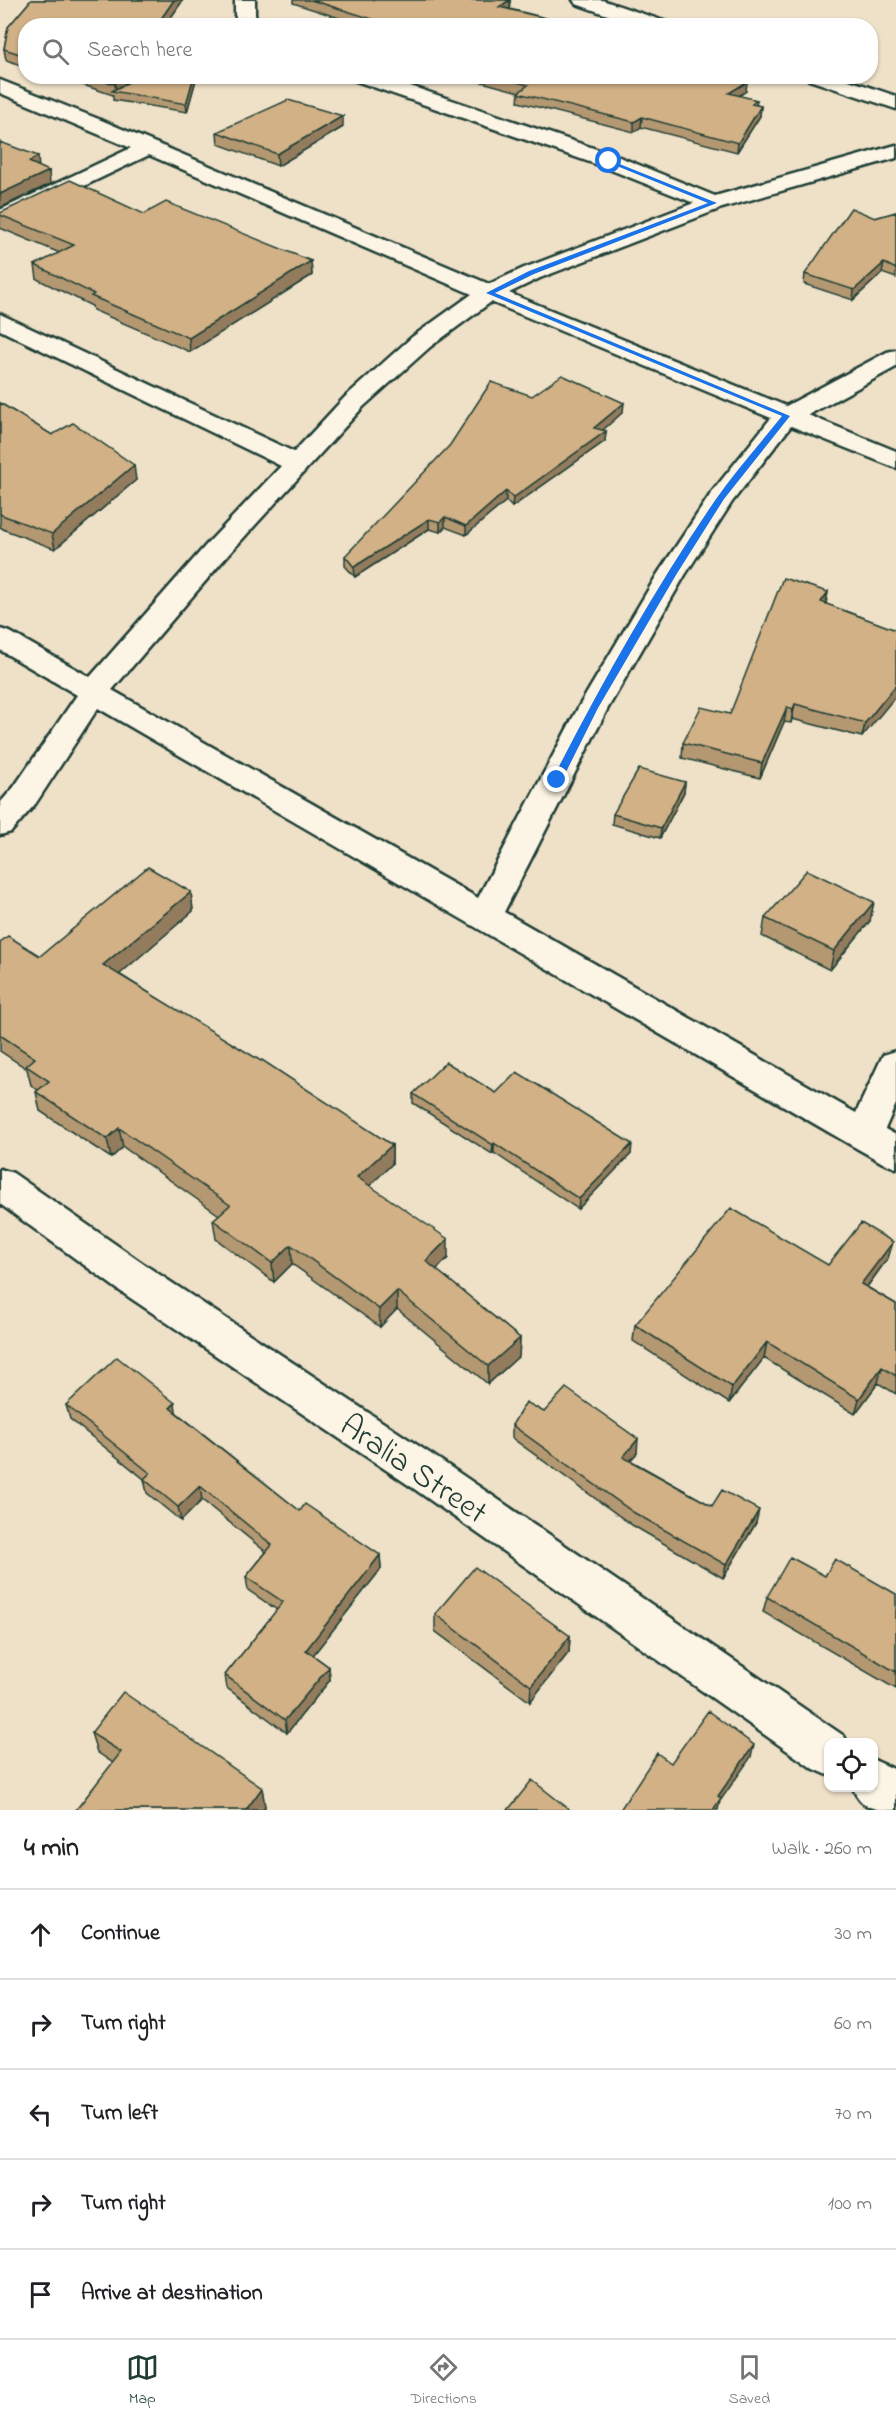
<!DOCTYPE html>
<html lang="en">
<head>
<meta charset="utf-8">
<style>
  :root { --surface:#fff; --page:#f6f6f6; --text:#202124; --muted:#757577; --line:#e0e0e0; --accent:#1f3d34 }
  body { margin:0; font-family:"Indie Flower",sans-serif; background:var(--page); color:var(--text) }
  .controls { position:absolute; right:18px; bottom:18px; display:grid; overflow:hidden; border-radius:12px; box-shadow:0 2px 4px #0004 }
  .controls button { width:54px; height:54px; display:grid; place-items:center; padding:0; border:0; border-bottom:2px solid var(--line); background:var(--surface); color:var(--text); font:30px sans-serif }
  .stop { position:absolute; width:18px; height:18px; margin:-14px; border:4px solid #1a73e8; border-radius:50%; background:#fff }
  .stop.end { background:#1a73e8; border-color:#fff; box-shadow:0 2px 6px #0008 }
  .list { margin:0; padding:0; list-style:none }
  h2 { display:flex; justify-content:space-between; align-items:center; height:78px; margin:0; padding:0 24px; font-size:26px }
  h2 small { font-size:20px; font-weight:400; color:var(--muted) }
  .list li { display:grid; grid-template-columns:39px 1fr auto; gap:18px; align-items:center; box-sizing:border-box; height:90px; padding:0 24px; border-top:2px solid var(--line) }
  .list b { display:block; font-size:22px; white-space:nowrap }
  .list em { font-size:20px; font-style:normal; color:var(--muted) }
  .icon { flex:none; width:33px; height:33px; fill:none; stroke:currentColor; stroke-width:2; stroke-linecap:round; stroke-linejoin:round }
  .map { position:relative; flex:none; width:896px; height:1810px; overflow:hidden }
  .search { position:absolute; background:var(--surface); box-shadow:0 2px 4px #0004; left:18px; right:18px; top:18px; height:66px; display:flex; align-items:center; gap:15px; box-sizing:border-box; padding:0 21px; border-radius:24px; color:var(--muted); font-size:22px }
  .sheet { height:528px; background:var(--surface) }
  nav { display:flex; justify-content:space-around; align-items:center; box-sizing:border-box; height:84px; border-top:2px solid var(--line); background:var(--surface); font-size:16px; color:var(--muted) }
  nav a { display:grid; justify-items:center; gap:3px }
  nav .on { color:var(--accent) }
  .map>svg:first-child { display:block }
</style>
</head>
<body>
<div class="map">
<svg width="896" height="1810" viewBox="0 0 896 1810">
  <rect width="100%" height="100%" fill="#efe1c8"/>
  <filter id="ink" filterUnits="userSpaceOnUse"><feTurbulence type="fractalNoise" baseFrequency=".0167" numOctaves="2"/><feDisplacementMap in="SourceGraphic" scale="12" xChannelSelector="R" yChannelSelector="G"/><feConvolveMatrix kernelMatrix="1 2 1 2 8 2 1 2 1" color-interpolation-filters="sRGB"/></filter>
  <g filter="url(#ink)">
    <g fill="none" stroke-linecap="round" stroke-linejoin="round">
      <defs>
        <path id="minor" d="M 235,0 L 255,0 L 255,15 L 260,26 L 241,26 L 235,15 Z
          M 573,0 L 602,0 L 667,22 L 669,26 L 639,26 L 576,4 Z
          M 350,76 L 381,76 L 617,156 L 715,196 L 896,145 L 896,158 L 722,208 L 540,278 L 509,293 L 786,406 L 887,352 L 896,350 L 896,367 L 808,415 L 896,451 L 896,468 L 791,426 L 732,502 L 685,575 L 608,708 L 504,912 L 856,1113 L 883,1055 L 896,1051 L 896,1104 L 885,1129 L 896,1135 L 896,1168 L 883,1163 L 851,1145 L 98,708 L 36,803 L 11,832 L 0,835 L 0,803 L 14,787 L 77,695 L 0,650 L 0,629 L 10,632 L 90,677 L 207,544 L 281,466 L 0,330 L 0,314 L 294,452 L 345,397 L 412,337 L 472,294 L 149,155 L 0,226 L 0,210 L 131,148 L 0,93 L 0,80 L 101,120 L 489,284 L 524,268 L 694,203 L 601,166 L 353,80 ZM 491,302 L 771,418 L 712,492 L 657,575 L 578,708 L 478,898 L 112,690 L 227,556 L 363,407 L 430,347 Z
          M 806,76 L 837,76 L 896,96 L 896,109 L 809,80 Z
          M 0,1169 L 13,1173 L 148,1267 L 443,1462 L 844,1736 L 847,1742 L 828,1742 L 828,1775 L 812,1768 L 413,1488 L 120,1291 L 0,1204 Z
          M 874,1760 L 896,1770 L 896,1810 C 875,1810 861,1809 853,1788 L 874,1788 Z"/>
      </defs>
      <!-- minor casing -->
      <use href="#minor" stroke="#1f3d34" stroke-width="5"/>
      <!-- minor -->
      <use href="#minor" fill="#fcf5e5" fill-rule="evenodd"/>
    </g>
    <!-- wall -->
    <path fill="#b49872" stroke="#1f3d34" stroke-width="1.5" d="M 31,0 L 183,0 L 165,26 L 26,26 L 26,67 L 6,60 L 4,49 L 8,27 Z
      M 293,0 L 510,0 L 510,9 L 578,26 L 364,26 L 293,3 Z
      M 56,76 L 130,76 L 124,85 L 140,76 L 197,76 L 187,112 L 113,100 L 113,95 Z
      M 460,76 L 729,76 L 746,91 L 739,96 L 757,100 L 756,105 L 761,106 L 760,116 L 737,152 L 641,127 L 634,132 L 518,102 L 519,92 Z
      M 343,127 L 278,166 L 218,144 L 217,132 Z
      M 896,212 L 896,278 L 882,273 L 853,300 L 804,284 L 805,274 L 875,218 Z
      M 0,213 L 144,214 L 311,261 L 312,275 L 190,352 L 93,310 L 92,306 L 37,279 L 35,265 L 60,253 L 0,228 Z
      M 0,403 L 52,435 L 136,480 L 55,549 L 5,530 L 0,527 Z
      M 623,412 L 602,430 L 606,431 L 605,441 L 512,507 L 506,501 L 466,535 L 445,527 L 440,532 L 429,529 L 355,577 L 345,566 L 345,556 Z
      M 828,592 L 826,604 L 896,630 L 862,737 L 792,719 L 791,723 L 784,722 L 760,778 L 682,758 L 683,743 L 730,714 Z
      M 685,782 L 684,792 L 660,838 L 612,824 L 613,814 Z
      M 191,892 L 193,911 L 119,974 L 392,1145 L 392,1164 L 369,1186 L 448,1258 L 436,1270 L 520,1338 L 519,1356 L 488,1384 L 397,1309 L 380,1327 L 292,1264 L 274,1282 L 216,1239 L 213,1220 L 219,1215 L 123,1147 L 111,1158 L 40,1111 L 36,1092 L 38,1090 L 31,1085 L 27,1069 L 0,1051 L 0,942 L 40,956 Z
      M 765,918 L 870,921 L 830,970 L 762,936 Z
      M 496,1093 L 631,1154 L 578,1209 L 494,1153 L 492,1154 L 413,1103 L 413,1094 Z
      M 893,1242 L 888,1258 L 867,1287 L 896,1304 L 896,1394 L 878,1383 L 855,1414 L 764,1358 L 729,1403 L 633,1341 L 635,1325 L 828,1265 Z
      M 66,1405 L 177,1413 L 300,1511 L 380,1555 L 381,1569 L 313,1655 L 329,1667 L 330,1680 L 287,1733 L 227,1688 L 225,1675 L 277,1610 L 248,1590 L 246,1577 L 266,1552 L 202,1500 L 181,1521 L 147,1493 L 144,1479 L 70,1419 Z
      M 544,1412 L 637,1453 L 630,1460 L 712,1506 L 756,1523 L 723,1578 L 632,1525 L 512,1438 L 512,1425 Z
      M 825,1576 L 896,1594 L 896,1689 L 763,1612 L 767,1597 Z
      M 435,1614 L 570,1636 L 569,1652 L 530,1702 L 435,1631 Z
      M 91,1733 L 262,1788 L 265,1807 L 263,1810 L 76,1810 L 113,1763 L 97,1752 Z"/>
    <!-- shaded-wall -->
    <path fill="#927c5d" stroke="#1f3d34" stroke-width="1.5" d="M 174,0 L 183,0 L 165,26 L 156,26 Z
      M 510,0 L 510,9 L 499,7 Z
      M 121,76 L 130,76 L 119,92 L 116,92 L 115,84 Z
      M 194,76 L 197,76 L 187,112 L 186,104 Z
      M 747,82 L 746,91 L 728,103 L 729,93 Z
      M 761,106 L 760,116 L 737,152 L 738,143 Z
      M 343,116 L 343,127 L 278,166 L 277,154 Z
      M 642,117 L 641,127 L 634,132 L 634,122 Z
      M 38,156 L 39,169 L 29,162 Z
      M 49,171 L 50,184 L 0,208 L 0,194 Z
      M 311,261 L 312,275 L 190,352 L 189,338 Z
      M 884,263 L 882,273 L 853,300 L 854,290 Z
      M 624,403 L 623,412 L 594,438 L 594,428 Z
      M 606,431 L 605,441 L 512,507 L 513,498 Z
      M 134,465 L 136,480 L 55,549 L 52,534 Z
      M 506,491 L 506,501 L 466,535 L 466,526 Z
      M 445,517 L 445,527 L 440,532 L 440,522 Z
      M 429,519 L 429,529 L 355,577 L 354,567 Z
      M 828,592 L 825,607 L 821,602 Z
      M 896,685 L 896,696 L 862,737 L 865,723 Z
      M 795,704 L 792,719 L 791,723 L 793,709 Z
      M 787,707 L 784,722 L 760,778 L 762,763 Z
      M 685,782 L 684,792 L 660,838 L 661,828 Z
      M 191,892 L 193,911 L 107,985 L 103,965 Z
      M 874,902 L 870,921 L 830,970 L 834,951 Z
      M 119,1128 L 123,1147 L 111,1158 L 107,1139 Z
      M 494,1143 L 494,1153 L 492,1154 L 493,1145 Z
      M 632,1144 L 631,1154 L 578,1209 L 579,1199 Z
      M 392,1145 L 392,1164 L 358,1197 L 357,1177 Z
      M 448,1239 L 448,1258 L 426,1280 L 426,1261 Z
      M 893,1242 L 888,1258 L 857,1300 L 861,1284 Z
      M 291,1245 L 292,1264 L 274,1282 L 272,1263 Z
      M 397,1291 L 397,1309 L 380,1327 L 379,1309 Z
      M 520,1338 L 519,1356 L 488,1384 L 488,1366 Z
      M 767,1342 L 764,1358 L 729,1403 L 732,1387 Z
      M 882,1367 L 878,1383 L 855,1414 L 859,1399 Z
      M 175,1403 L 177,1417 L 170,1408 Z
      M 638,1439 L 637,1453 L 622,1470 L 623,1457 Z
      M 200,1486 L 202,1500 L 181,1521 L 178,1507 Z
      M 759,1510 L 756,1523 L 723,1578 L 726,1565 Z
      M 380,1555 L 381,1569 L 307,1663 L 306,1650 Z
      M 570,1636 L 569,1652 L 530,1702 L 531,1686 Z
      M 329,1667 L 330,1680 L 287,1733 L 285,1720 Z
      M 754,1745 L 751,1757 L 720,1801 L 718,1810 L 713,1810 L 718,1796 Z
      M 262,1788 L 265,1807 L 263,1810 L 246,1810 Z"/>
    <!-- building -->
    <path fill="#d1b185" stroke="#1f3d34" stroke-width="1.5" d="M 31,0 L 174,0 L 156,26 L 26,26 L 26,56 L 4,49 L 8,27 Z
      M 311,0 L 510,0 L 499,7 L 578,26 L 387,26 L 389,24 Z
      M 90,76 L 121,76 L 115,84 Z
      M 140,76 L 194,76 L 186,104 L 112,91 Z
      M 496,76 L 729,76 L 747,82 L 729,93 L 757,100 L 752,104 L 761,106 L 738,143 L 642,117 L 634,122 L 518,93 L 528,85 Z
      M 288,100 L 343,116 L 277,154 L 217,132 Z
      M 0,142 L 38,156 L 29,162 L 49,171 L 0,194 Z
      M 70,180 L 144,214 L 166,202 L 311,261 L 189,338 L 91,296 L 94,294 L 35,265 L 74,245 L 0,215 L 0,213 Z
      M 851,208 L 875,218 L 896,212 L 896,269 L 884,263 L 854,290 L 805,274 Z
      M 562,375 L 624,403 L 594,428 L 606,431 L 513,498 L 506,491 L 466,526 L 445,517 L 440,522 L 429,519 L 354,567 L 345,556 L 450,445 L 491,382 L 532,396 Z
      M 0,403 L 52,435 L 73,423 L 134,465 L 52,534 L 2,515 L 0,514 Z
      M 783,578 L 828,592 L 821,602 L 896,630 L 896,685 L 865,723 L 795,704 L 793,709 L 787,707 L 762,763 L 683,743 L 701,707 L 730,714 Z
      M 639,769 L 685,782 L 661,828 L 613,814 Z
      M 148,867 L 191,892 L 103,965 L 261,1061 L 262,1060 L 392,1145 L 357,1177 L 448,1239 L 426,1261 L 520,1338 L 488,1366 L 397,1291 L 379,1309 L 291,1245 L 272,1263 L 213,1220 L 230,1205 L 119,1128 L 107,1139 L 36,1092 L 49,1081 L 26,1066 L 35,1058 L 0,1035 L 0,942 L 8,936 L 40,956 Z
      M 807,870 L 874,902 L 834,951 L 765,918 Z
      M 446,1062 L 496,1093 L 517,1072 L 632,1144 L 579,1199 L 494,1143 L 493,1145 L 413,1094 Z
      M 731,1208 L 828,1265 L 861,1223 L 893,1242 L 861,1284 L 896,1304 L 896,1376 L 882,1367 L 859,1399 L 767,1342 L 732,1387 L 635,1325 Z
      M 117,1357 L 175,1403 L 170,1408 L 300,1511 L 305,1504 L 380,1555 L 306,1650 L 329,1667 L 285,1720 L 225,1675 L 283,1602 L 246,1577 L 272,1545 L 200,1486 L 178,1507 L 144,1479 L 150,1473 L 66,1405 Z
      M 566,1388 L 638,1439 L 623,1457 L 712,1506 L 722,1490 L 759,1510 L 726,1565 L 633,1512 L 512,1425 L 526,1402 L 544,1412 Z
      M 790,1557 L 825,1576 L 835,1559 L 896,1594 L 896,1672 L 767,1597 Z
      M 475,1567 L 570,1636 L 531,1686 L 435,1614 Z
      M 123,1692 L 262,1788 L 246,1810 L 76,1810 L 121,1752 L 91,1733 Z
      M 708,1711 L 754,1745 L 718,1796 L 721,1798 L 713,1810 L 620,1810 L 657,1753 L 671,1763 Z
      M 532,1780 L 570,1810 L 508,1810 Z"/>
  </g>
  <!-- route -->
  <path fill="#1a73e8" d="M 607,159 L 717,203 L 534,274 L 495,293 L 790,416 L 724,499 L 676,575 L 598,708 L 562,780 L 557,783 L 552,780 C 601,684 655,588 716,499 C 736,470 760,444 782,416 L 486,293 L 529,271 L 708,203 L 607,162 Z"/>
  <g text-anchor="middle" stroke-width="6" stroke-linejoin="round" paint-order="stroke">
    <!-- near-street labels -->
    <g font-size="33" fill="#1f3d34" stroke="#fcf5e5">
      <text transform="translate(415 1467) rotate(34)" y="12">Aralia Street</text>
    </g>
  </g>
</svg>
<div class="controls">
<button><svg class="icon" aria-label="locate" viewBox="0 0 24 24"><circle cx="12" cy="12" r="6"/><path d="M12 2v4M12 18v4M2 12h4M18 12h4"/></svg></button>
</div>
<div class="stop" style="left:609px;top:161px"></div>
<div class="stop end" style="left:557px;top:780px"></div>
<div class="search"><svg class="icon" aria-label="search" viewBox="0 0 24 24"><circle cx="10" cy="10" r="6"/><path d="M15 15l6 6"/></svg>Search here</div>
</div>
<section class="sheet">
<h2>4 min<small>Walk · 260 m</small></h2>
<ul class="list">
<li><svg class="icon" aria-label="ahead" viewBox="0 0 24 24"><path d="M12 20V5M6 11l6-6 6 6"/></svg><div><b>Continue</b></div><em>30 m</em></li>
<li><svg class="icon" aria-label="right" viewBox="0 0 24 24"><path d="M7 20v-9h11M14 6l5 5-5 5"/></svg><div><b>Turn right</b></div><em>60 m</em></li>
<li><svg class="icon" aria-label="left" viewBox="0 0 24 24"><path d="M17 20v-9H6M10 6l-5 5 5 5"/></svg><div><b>Turn left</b></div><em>70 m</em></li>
<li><svg class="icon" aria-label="right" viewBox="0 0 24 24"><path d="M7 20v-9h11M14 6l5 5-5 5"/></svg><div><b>Turn right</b></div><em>100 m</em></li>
<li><svg class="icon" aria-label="arrive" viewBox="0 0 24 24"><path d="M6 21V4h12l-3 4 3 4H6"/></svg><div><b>Arrive at destination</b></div></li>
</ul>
</section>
<nav>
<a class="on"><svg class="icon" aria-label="map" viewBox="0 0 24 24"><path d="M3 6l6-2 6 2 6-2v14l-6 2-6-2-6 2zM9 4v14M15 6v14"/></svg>Map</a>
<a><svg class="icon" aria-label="directions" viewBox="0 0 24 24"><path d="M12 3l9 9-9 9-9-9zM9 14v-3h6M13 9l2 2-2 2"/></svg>Directions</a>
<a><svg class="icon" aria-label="saved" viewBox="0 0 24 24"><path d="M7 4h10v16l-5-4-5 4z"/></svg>Saved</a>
</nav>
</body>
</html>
